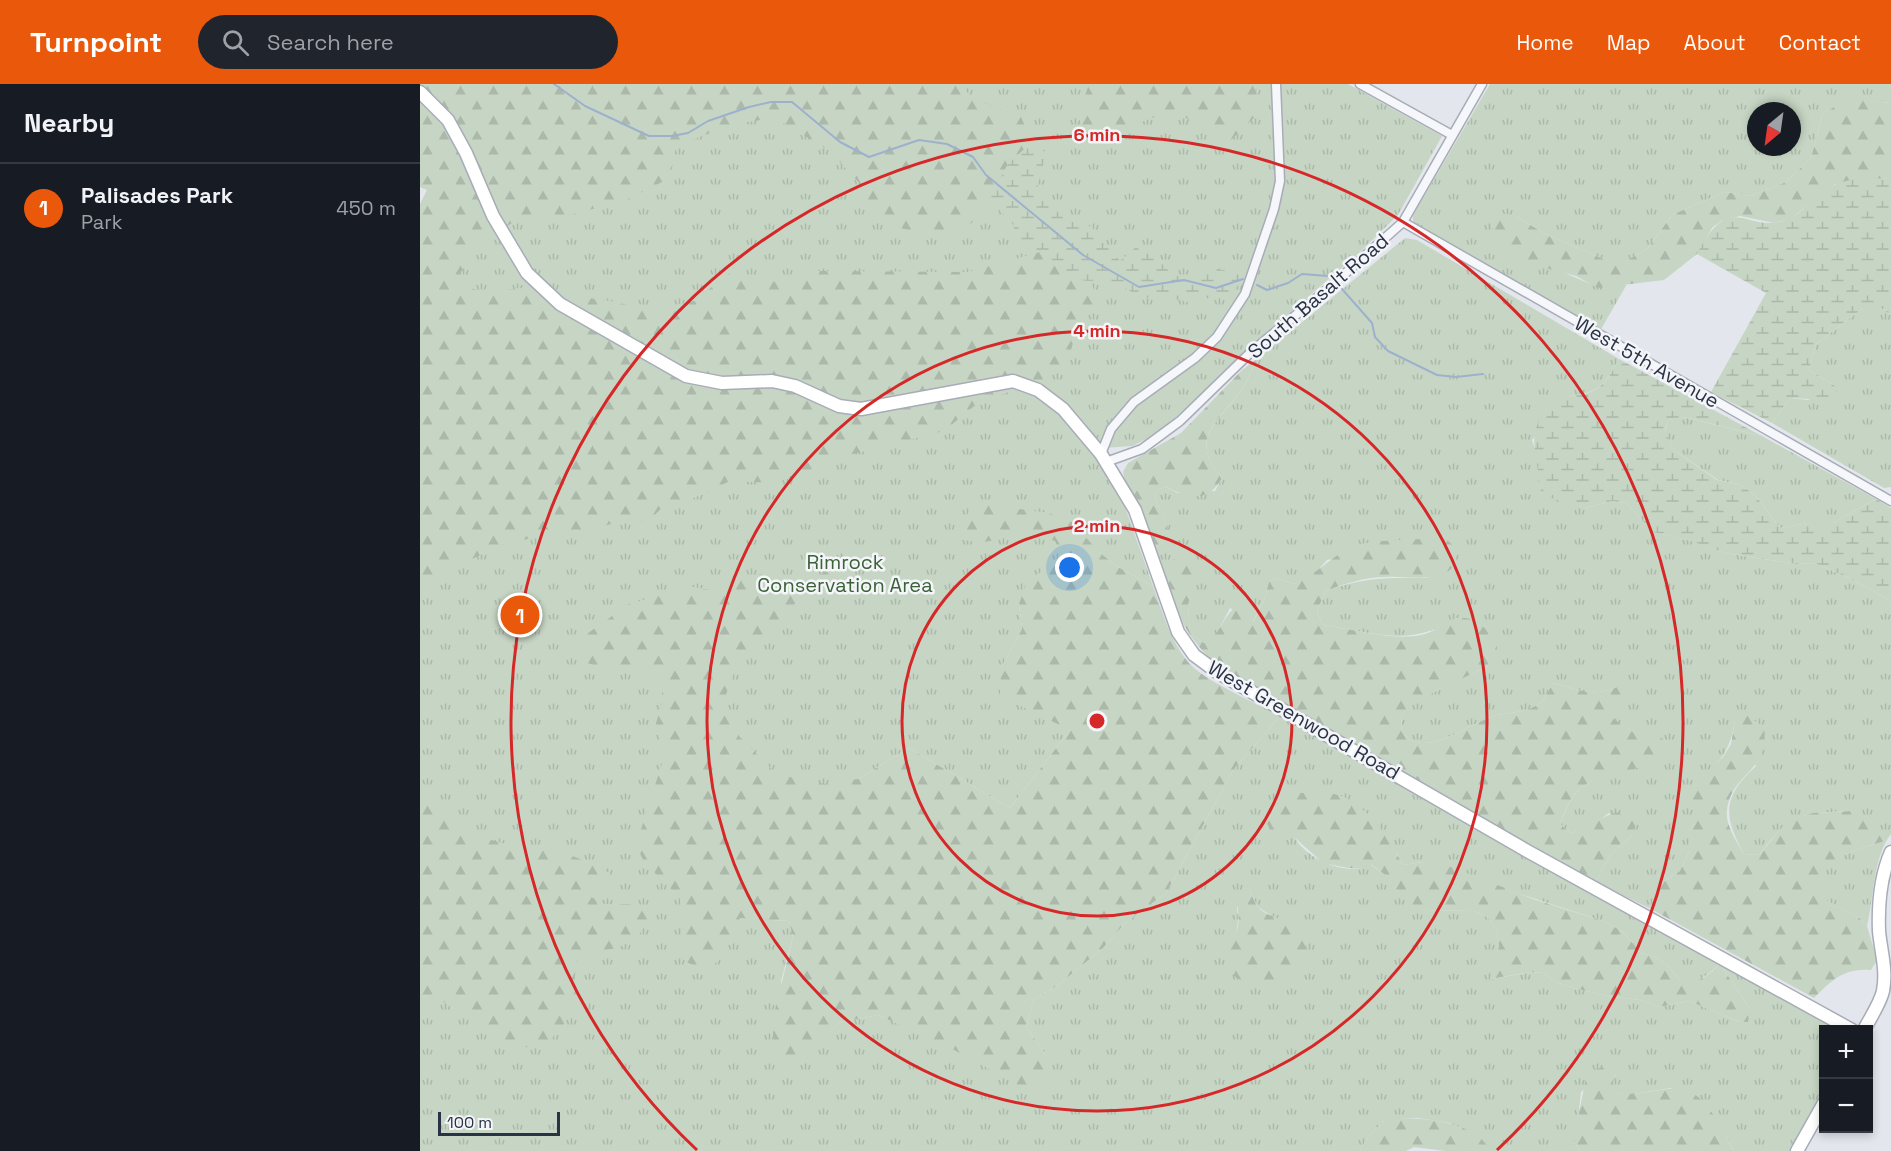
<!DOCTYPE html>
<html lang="en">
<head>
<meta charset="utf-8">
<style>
  :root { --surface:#171b24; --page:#20242c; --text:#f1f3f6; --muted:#9ea1a6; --line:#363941; --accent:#ea580c }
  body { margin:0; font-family:"Space Grotesk",sans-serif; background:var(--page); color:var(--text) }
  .controls { position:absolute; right:18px; bottom:18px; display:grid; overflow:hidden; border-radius:0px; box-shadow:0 3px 9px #0003 }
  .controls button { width:54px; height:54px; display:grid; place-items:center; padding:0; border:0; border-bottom:2px solid var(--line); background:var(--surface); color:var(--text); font:30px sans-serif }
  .compass { position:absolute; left:1327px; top:18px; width:54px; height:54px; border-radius:50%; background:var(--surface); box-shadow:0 3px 9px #0003; rotate:209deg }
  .scale { position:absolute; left:18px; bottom:15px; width:122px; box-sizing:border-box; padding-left:6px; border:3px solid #2a3245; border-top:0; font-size:16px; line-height:21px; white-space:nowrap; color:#2a3245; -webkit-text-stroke:4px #f3f5f9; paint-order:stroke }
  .you { position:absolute; left:650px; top:484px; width:21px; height:21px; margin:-15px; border:4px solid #fff; border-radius:50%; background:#1a73e8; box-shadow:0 0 0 9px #1a73e833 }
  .badge { display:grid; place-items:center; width:39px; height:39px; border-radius:50%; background:var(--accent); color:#fff; font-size:20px; font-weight:700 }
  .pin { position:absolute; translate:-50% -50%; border:3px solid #fff; box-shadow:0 2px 6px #0006 }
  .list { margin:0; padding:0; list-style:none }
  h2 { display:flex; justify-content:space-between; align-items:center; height:78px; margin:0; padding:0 24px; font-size:26px }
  h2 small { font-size:20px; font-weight:400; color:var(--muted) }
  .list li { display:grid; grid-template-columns:39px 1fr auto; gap:18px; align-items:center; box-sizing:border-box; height:90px; padding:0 24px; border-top:2px solid var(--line) }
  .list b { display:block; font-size:22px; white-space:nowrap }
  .list p { margin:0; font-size:20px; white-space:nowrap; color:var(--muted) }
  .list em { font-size:20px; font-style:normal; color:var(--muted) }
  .icon { flex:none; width:33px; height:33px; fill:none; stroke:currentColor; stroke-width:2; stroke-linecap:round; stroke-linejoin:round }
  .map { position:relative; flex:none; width:1471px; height:1067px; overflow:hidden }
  header { display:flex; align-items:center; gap:36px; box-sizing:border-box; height:84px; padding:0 30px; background:var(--accent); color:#fff }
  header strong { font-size:28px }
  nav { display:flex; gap:33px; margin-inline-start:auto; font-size:21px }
  .search { width:420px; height:54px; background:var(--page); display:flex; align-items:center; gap:15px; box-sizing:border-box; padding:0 21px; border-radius:33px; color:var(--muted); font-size:22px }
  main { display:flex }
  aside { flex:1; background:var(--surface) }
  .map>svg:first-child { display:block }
</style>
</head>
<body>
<header>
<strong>Turnpoint</strong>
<div class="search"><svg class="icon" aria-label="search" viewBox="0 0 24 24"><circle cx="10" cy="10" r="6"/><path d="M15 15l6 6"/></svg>Search here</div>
<nav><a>Home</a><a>Map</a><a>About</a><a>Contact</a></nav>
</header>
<main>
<aside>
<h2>Nearby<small></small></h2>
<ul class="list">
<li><span class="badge">1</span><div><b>Palisades Park</b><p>Park</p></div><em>450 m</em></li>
</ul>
</aside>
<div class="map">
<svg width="1471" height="1067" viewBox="0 0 1471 1067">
  <defs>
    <pattern id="grass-tufts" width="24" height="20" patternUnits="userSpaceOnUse" patternTransform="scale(1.5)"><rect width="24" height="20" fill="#c7d6c4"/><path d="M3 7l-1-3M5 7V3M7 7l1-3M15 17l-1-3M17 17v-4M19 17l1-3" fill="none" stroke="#abb8aa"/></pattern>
    <pattern id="forest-firs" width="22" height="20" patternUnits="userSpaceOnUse" patternTransform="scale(1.5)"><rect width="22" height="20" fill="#c7d6c4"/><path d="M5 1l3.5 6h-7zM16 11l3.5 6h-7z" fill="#abb8aa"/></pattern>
    <pattern id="wetland-marsh" width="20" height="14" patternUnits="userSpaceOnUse" patternTransform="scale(1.5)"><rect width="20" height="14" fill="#c7d6c4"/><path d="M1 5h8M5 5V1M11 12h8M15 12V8" fill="none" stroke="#abb8aa"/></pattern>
  </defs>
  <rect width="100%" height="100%" fill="#e3e6ec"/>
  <!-- grass -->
  <path fill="url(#grass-tufts)" fill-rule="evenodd" d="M 0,0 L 928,0 L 1022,52 L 978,131 L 939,169 L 829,264 L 739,349 L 712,362 L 670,365 L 705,423 L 733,502 L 698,483 L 679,468 L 599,520 L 602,545 L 581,584 L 650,646 L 590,724 L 489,664 L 438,695 L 353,836 L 369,837 L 373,853 L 361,897 L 375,981 L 419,939 L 458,931 L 527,961 L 626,971 L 606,943 L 614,915 L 637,902 L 683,864 L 705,839 L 746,809 L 814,685 L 860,632 L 1419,945 L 1404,946 L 1403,1008 L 1371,1067 L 1314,1067 L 1306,1053 L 1251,1004 L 1208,1011 L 1196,1009 L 1191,1002 L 1200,979 L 1161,1008 L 1155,1059 L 1161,1067 L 1071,1067 L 1030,1039 L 998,1034 L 967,1034 L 948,1053 L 940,1067 L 0,1067 L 0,215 L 54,122 ZM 876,709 L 977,770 L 983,781 L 1002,778 L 1183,837 L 1202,847 L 1221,869 C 1241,872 1249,882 1261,898 C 1278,900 1287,891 1300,880 L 1330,925 L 1320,938 L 1269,917 L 1239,923 L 1221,916 L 1187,912 L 1154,904 L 1136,898 L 1123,889 L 1111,888 L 1071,895 L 1079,862 L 1077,847 L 1069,834 L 1054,827 L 1005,826 L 977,807 L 973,796 L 951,781 C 928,793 888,776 875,754 C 870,744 869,728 866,716 ZM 829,806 L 838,823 L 850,831 L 807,872 C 815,856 820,842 817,824 Z
    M 1070,0 L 1471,0 L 1471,19 C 1441,16 1430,15 1403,29 L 1391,74 L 1366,98 L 1331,112 L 1304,108 L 1252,131 L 1228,164 L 1206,177 L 1188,177 L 1127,151 L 1095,132 L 1136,185 L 1177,203 L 1207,200 L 1180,247 L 996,141 L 993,137 L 993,131 ZM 1336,27 L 1372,27 L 1372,63 L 1336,63 Z
    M 985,154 L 997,156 L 1199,275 C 1185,301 1179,309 1149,312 L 1112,356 L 1119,377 L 1120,406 L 1166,424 L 1192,417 L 1206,419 L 1233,448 L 1272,457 L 1305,469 L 1377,480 L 1395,479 L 1431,495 L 1471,517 L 1471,750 C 1453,773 1454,813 1447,842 L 1441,835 L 1396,811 C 1401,772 1433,767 1465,757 L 1431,727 C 1379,729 1370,730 1339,771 L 1324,770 C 1303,732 1302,713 1336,682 L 1315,637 C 1310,667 1301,678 1277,697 L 1274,740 L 1269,747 L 1269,768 L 1260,787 L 1243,798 L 1229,824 L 1176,798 L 1190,771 L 1214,749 L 1189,729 L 1168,744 L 1151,749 L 1140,740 C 1145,728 1151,711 1162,703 C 1180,691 1208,684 1230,680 L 1237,650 L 1216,650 L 1187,631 L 1197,603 C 1172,614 1158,605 1133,599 C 1129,606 1124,617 1117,621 C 1104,629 1091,628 1077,631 C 1049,638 1004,679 981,647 L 982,630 L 991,619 L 1070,581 L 1037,534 C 989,564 956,549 903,541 L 897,528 L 905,507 C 940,494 971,493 1008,494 L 1024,453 L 907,476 L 892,493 L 874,500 L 856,494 L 849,498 L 844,516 L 832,539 L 810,524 L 794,555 L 784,559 L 770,549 L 768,522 L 772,497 L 739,483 L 733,466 C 762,445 739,435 735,410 L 744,402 L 758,409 L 795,407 L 802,394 C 767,354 799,339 822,305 C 828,296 832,285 837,275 Z
    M 1443,224 L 1461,224 L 1471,231 L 1471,403 L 1464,404 L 1352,339 L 1370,314 L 1388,316 L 1415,302 L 1389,286 L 1396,260 Z
    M 1263,333 L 1342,352 L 1456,415 L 1413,439 L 1388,439 L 1360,444 L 1335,411 L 1319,400 L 1298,396 L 1254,366 L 1245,347 L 1248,336 Z"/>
  <!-- forest -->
  <path fill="url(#forest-firs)" d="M 0,0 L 540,0 L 553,15 L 601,33 L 612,58 L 588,80 L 559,134 L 536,149 L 496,148 L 450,136 L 441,101 L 410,67 L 355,34 L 314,40 L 256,62 L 250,94 L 206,116 L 150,131 L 100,134 L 62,158 L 32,201 L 72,208 L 100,204 L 196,218 L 229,227 L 274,217 L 311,188 L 356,198 L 399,187 L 548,188 L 620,168 L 646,190 L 670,198 L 678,213 L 658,241 L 648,277 L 624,295 L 558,319 L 524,347 L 410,376 L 377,392 L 353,399 L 310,397 L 261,420 L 243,423 L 228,437 L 194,439 L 155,451 L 119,453 L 86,459 L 52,475 L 34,473 L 26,489 L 0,496 L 0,120 L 7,106 L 0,103 Z
    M 669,0 L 835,0 L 839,29 L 807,60 L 779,45 L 756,25 L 711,42 L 672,67 L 658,32 Z
    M 1443,16 L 1471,19 L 1471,94 L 1415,100 L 1370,135 L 1354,139 L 1320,132 L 1301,137 L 1292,144 L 1277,170 L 1244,196 L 1177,204 L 1156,192 L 1103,178 L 1077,158 L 1070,138 L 1076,128 L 1095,132 L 1127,151 L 1188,177 L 1206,177 L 1228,164 L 1252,131 L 1304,108 L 1331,112 L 1366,98 L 1391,74 L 1403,29 L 1424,18 Z
    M 837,275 C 832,285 828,296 822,305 C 799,338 767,354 802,394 C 787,421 768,413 744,402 L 735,410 C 739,435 763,445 733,466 L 722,427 L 705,397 L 703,388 L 708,379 L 761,349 L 822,286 Z
    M 557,419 L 629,429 L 652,438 L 679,468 L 698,483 L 733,502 C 742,527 750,556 768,578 C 784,597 836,619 860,632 L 814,685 L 746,809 L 705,839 L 683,864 L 637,902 L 614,915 L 606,943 L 626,971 L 626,1003 L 602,1003 L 527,962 L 458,931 L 419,939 L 375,982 L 355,969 L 352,938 L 373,853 L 369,837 L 320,834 C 311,853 305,877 285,886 L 266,878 L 261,847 L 260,814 L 224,778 L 216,761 L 245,670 L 235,643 L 242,618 L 242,601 L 227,585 L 190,587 L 162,577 L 164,552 L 209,520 L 273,503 L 297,507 L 328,492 L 344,490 L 356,506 L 396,495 L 428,466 L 435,469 L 422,488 L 376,518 L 358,542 L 317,581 L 304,616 L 319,652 L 356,690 L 404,700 L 438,695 L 489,664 L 590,724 L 650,646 L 580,612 L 581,584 L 602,545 L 599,520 L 606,500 L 638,474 L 639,465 L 635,457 L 601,446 C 581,457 560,462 538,454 L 541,438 Z
    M 1024,453 L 1036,464 L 1036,480 C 1019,501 990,491 965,493 C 944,493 925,500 905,507 L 897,528 L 903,541 C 933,545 971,557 1001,551 C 1014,549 1027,535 1039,534 C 1055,532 1068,546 1077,558 L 1077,568 L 1070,581 L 992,619 L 982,630 L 981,647 C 1004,679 1049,638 1077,631 C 1091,628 1104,629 1117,621 C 1124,617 1129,606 1133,599 C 1158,605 1172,614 1197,603 L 1205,606 L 1208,613 L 1202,625 L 1188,631 L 1216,650 L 1237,650 L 1248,660 C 1247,664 1246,670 1242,673 C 1227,686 1183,689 1162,703 C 1151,711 1145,727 1140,740 L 1151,749 C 1176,742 1191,720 1218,731 L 1214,749 L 1190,771 L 1176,798 L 802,586 C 763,551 758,530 739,483 L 756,474 L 770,477 L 775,484 L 768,522 L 770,549 L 784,559 C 803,551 802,528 821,520 L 833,538 L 844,516 L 849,498 L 856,494 L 874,500 C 896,491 910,473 932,463 C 953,454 999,457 1024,453 Z
    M 1326,631 L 1344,643 C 1350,688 1312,688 1307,726 C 1305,741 1317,758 1324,770 L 1339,771 L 1367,737 L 1393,729 L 1431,727 L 1445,732 L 1465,757 C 1435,766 1400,773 1397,811 L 1441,835 L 1447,842 L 1457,876 L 1451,886 C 1424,884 1412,896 1394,914 L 1229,824 L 1243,798 L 1260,787 L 1269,768 L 1269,747 L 1274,740 L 1272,706 L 1277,697 L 1303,673 L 1311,660 L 1315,637 Z
    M 0,709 C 14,731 61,756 87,760 C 109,763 131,765 152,772 C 165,776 177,783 190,789 L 171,813 L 185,820 L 210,820 L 229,831 L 217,855 L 197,864 L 157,871 L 154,902 L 145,939 L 125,962 L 93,964 L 64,948 L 16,912 L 0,924 Z
    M 876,709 C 892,709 910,707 924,713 C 951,726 969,755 983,781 L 1002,778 L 1031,783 L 1113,815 L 1183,837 L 1202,847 L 1221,869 C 1241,872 1249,882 1261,898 C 1278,899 1288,892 1300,880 L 1330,925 L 1328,938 L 1320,938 L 1269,917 L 1239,923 L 1221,916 L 1187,912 L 1154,904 L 1136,898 L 1123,889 L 1111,888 L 1070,895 L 1079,862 L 1077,847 L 1069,834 L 1054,827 L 1005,826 L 989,819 L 977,807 L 972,796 L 952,781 L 944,785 L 928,784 L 903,779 L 875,754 L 852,748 L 845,736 L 853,722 Z
    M 820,806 L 829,806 C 832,811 834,818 838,823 C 850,837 876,834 883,852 C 904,905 803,917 807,873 C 808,865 816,852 818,842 C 820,829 815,819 820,806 Z
    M 1201,979 L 1206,986 L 1195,991 L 1192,1002 L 1196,1009 C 1213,1012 1230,1007 1247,1005 C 1285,999 1298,1041 1314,1067 L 1161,1067 L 1155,1059 L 1155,1048 L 1166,994 L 1172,986 Z
    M 967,1034 C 999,1034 1052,1034 1071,1067 L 1025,1067 L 994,1063 L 986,1067 L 940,1067 L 948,1053 Z"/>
  <!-- wetland -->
  <path fill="url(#wetland-marsh)" d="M 612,58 L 626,69 L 617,105 L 644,135 C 677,137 680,154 700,177 L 716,163 L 737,175 L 754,192 L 778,192 L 789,183 L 810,188 L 824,185 L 819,200 L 811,210 L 767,218 L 741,212 L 723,214 L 688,195 C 645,203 650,183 620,168 C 615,165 607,165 602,163 L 591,136 L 568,117 L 588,80 Z
    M 1471,94 L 1471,231 L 1461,224 L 1443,224 L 1396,260 L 1389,286 L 1415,302 L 1417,310 L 1406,316 L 1370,314 L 1352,339 L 1291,308 L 1346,209 L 1277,170 C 1312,102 1327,153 1368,135 C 1386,127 1398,107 1416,100 C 1433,93 1454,95 1471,94 Z
    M 1199,275 L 1342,352 L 1264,333 L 1248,336 L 1245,346 L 1254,366 L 1297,396 L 1319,400 L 1335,411 L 1360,444 L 1388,439 L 1413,439 L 1456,415 L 1471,424 L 1471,517 L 1431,495 L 1395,479 L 1377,480 L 1305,469 L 1271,457 L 1233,448 L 1206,419 L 1192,417 L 1166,424 L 1141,420 L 1120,406 C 1118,364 1103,354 1132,316 C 1171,306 1178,316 1199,275 Z"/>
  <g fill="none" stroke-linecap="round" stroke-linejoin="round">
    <!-- stream -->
    <path stroke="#9db1cd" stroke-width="2" d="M 134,0 L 165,22 L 229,52 L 252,52 L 268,49 L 288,37 L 329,23 L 351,18 L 372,18 L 420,58 L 449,73 L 499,56 L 527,60 L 553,73 L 566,91 L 663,171 L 719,203 L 764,196 L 796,204 L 823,195
      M 837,201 L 847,206 L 868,199 L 882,190 L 908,192
      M 922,205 L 952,239 L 955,253 L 968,267 L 1017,291 L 1036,293 L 1063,290"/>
    <defs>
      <path id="street" d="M 940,0 L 1032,51
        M 983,138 L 1471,417
        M 681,370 L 691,345 L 714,318 L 775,274 L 797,253 L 825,210 L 854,125 L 860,97 L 856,0
        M 686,378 L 722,365 L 760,337 L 831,268 L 911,202 L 983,138 L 1062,0"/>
      <path id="secondary" d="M 0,8 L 28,36 L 46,69 L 73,132 L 107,189 L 140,220 L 266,292 L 302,299 L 352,297 L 375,302 L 419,322 L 441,325 L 593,297 L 618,306 L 643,325 L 681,370 L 715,426 L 758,548 L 774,571 L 797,588 L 1109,768 L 1432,946
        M 1444,946 C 1450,934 1460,920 1463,907 C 1467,886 1461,868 1459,847 C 1458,820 1460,793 1471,768
        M 1377,1067 L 1404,1019"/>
    </defs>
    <!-- street casing -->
    <use href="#street" stroke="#a8acb7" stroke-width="11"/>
    <!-- secondary casing -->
    <use href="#secondary" stroke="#a8acb7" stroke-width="15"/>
    <!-- street -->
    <use href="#street" stroke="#f6f7fa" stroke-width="8"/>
    <!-- secondary -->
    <use href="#secondary" stroke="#fff" stroke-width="12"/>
  </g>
  <!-- distance rings -->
  <g fill="none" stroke="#d62828" stroke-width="3">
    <circle cx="677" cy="637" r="195"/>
    <circle cx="677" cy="637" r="390"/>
    <path d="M277 1066A586 586 0 1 1 1077 1066"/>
  </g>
  <g text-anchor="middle" stroke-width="5" stroke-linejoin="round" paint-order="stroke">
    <!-- street labels -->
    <g font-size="20" fill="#2a3245" stroke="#f3f5f9">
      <text transform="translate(898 212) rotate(-41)" y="7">South Basalt Road</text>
      <text transform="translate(1227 278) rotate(30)" y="7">West 5th Avenue</text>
      <text transform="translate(884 636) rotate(30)" y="7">West Greenwood Road</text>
    </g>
    <!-- park labels -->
    <g font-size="20" fill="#3b6137" stroke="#f3f5f9">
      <text x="425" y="485">Rimrock<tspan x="425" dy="23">Conservation Area</tspan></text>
    </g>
  </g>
  <circle cx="677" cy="637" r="9" fill="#d62828" stroke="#f3f5f9" stroke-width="3"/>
  <g font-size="18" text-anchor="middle" font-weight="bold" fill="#d62828" stroke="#f3f5f9" stroke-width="5" stroke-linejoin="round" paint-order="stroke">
    <text x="677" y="57">6 min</text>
    <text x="677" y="253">4 min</text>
    <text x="677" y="448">2 min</text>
  </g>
</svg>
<div class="controls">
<button>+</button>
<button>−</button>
</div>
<svg class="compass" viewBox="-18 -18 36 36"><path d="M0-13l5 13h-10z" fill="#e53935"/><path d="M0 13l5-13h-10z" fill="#9ea1a6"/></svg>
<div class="scale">100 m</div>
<div class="you"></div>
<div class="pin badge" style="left:100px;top:531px">1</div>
</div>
</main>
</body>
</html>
